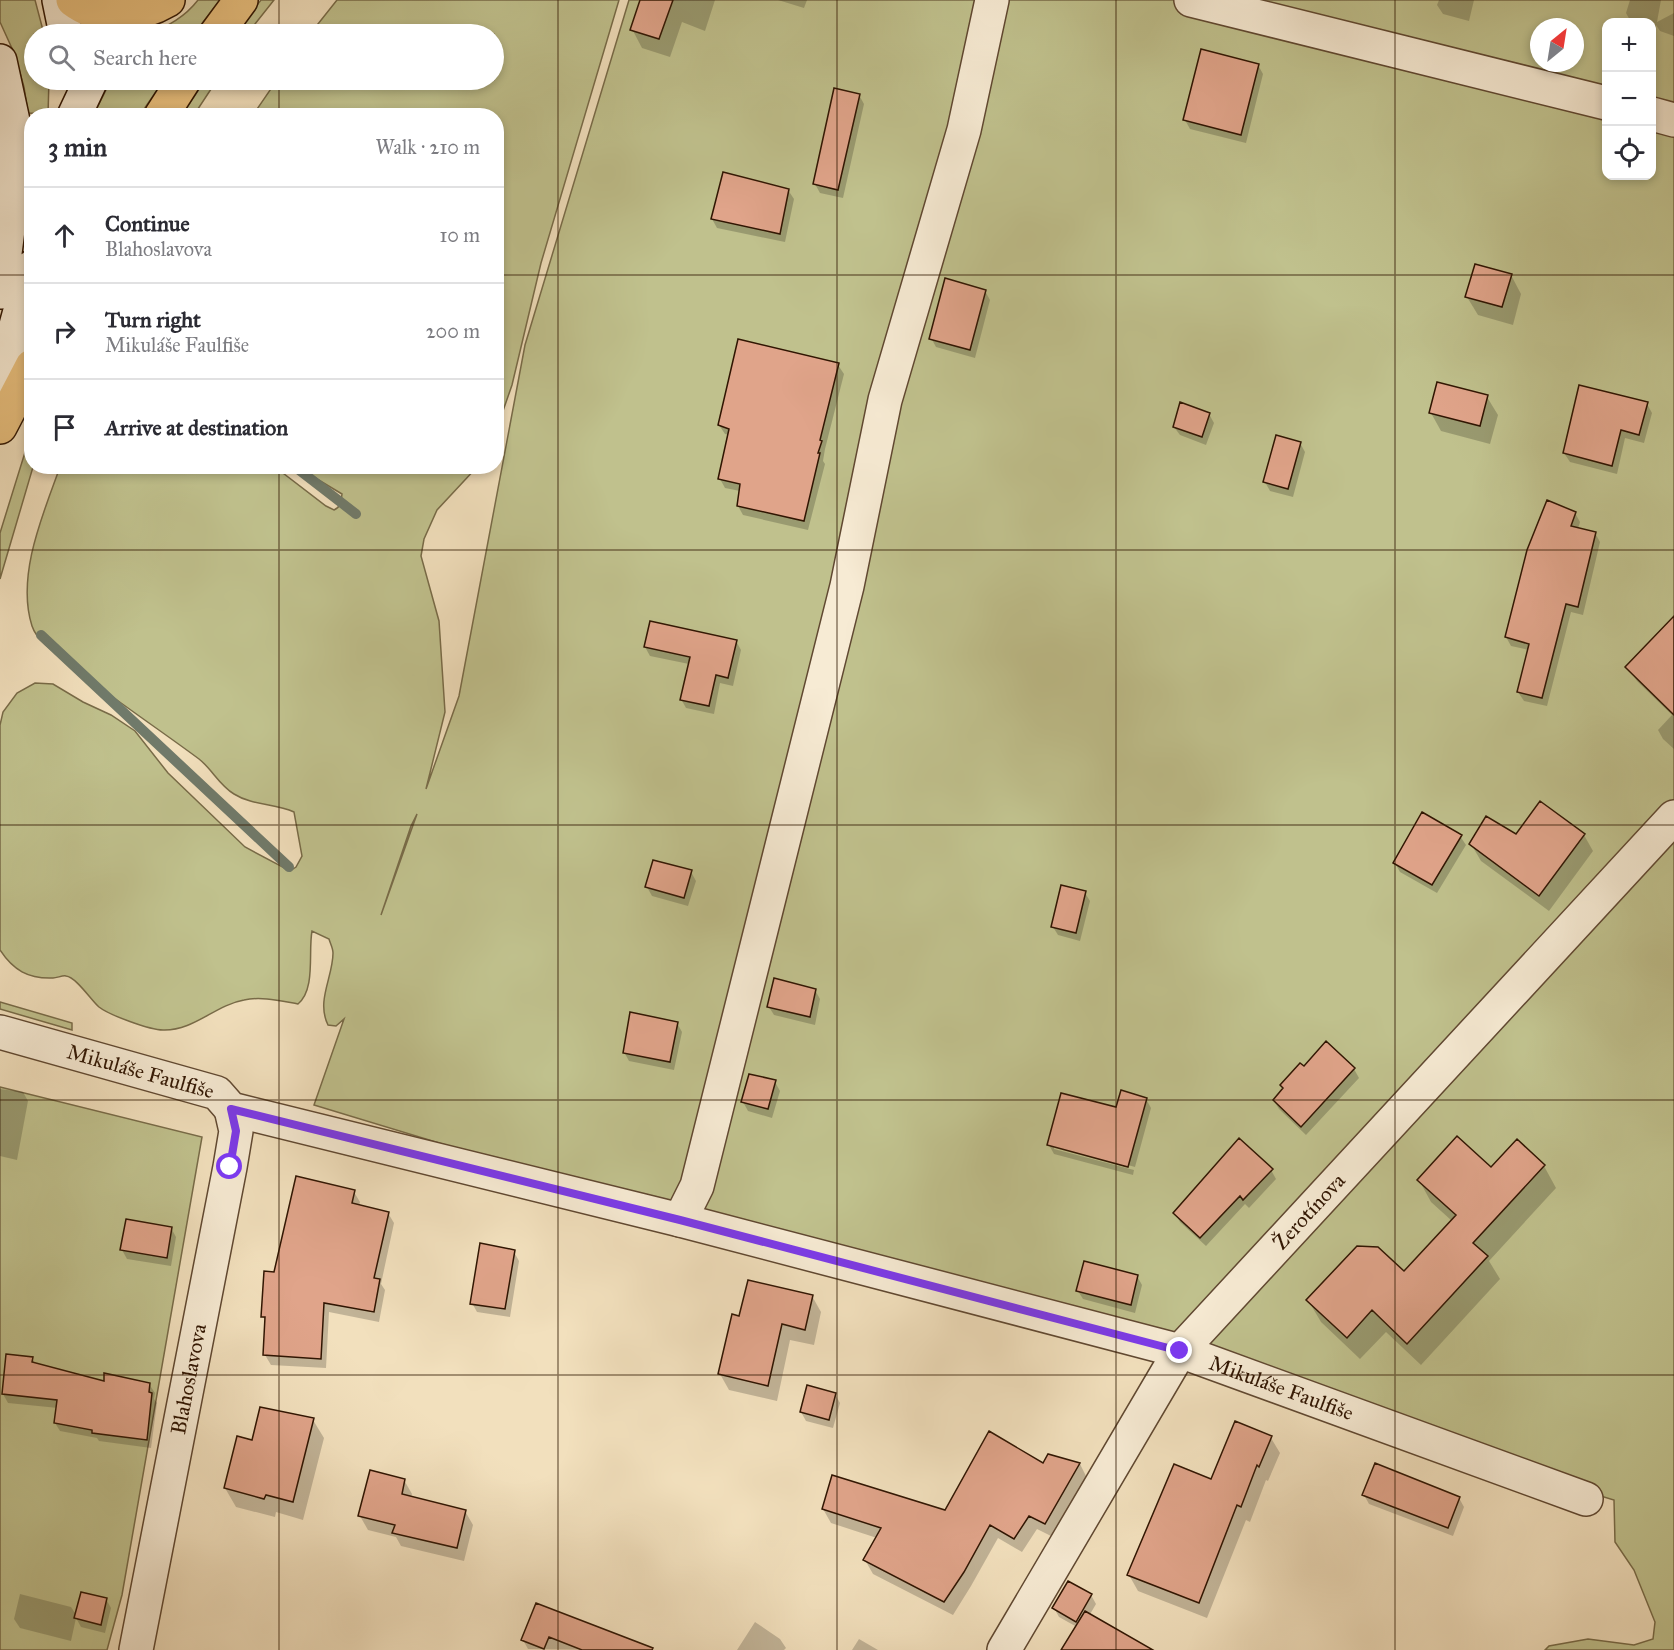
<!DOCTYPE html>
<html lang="en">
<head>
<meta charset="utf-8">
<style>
  :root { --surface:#fff; --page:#f2f2f3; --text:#2b2b33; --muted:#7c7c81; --line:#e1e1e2 }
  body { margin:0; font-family:"IM FELL Great Primer",serif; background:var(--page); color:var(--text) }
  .controls { position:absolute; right:18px; top:18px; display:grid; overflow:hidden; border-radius:12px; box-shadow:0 3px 9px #0003 }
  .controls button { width:54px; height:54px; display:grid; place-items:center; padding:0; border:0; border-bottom:2px solid var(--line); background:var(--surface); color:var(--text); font:30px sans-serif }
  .compass { position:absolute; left:1530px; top:18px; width:54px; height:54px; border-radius:50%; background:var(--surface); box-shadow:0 3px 9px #0003; rotate:30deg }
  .stop { position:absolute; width:18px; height:18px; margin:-14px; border:4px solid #7c3aed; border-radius:50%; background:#fff }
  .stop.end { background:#7c3aed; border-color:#fff; box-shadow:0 2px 6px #0008 }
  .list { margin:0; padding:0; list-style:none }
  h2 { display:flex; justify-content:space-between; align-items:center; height:78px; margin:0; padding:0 24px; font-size:26px }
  h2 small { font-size:20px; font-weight:400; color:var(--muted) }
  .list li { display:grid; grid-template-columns:39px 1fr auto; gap:18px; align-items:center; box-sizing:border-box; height:96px; padding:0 24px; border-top:2px solid var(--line) }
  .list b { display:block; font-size:22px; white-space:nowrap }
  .list p { margin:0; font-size:20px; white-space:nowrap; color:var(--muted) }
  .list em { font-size:20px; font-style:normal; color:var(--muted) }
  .icon { flex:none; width:33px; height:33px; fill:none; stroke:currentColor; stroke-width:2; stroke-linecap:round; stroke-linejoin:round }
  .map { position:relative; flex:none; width:1674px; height:1650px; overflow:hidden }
  .search { position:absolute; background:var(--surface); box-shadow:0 3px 9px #0003; left:24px; top:24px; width:480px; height:66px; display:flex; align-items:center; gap:15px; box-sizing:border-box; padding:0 21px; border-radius:33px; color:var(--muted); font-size:22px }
  .panel { position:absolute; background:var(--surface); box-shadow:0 3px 9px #0003; left:24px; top:108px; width:480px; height:366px; border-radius:24px }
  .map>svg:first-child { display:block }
</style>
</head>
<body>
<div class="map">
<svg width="1674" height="1650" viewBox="0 0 1674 1650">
  <rect width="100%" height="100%" fill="#f2e0bd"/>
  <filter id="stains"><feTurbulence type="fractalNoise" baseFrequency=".00333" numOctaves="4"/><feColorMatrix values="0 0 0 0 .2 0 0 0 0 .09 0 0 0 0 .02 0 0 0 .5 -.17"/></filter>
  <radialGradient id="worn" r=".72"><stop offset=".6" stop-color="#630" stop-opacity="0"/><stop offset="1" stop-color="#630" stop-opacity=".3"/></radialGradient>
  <!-- green -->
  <path fill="#c0c18d" stroke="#786b48" stroke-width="1.5" fill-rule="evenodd" d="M 0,0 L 35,0 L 44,34 L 34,34 L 34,80 L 49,80 L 48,114 L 28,113 L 24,87 L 15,55 L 0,22 Z
    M 198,0 L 220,0 L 194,34 L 149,34 C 168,26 185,17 198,0 Z
    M 261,0 L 274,0 L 247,34 L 234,34 Z
    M 337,0 L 619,0 L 541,263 L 512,385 L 497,428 L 496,116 L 253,115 L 277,80 L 494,80 L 494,34 L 310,34 Z
    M 629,0 L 1674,0 L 1674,1650 L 1545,1650 L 1549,1646 L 1588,1639 L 1634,1645 L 1653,1639 L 1655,1622 L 1634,1570 L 1615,1542 L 1614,1500 L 314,1105 L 344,1019 L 336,1026 L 328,1025 C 316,1001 333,977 333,953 C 333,948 330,943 329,939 L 312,931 C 308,952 316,989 298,1004 C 281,1001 261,996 244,1000 C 215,1005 194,1031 163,1030 C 150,1030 109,1015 99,1007 C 91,1000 76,977 66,976 C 63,975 57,978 53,978 C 28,979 13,970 0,950 L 0,725 L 3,712 L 17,693 L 35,683 L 53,684 L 83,702 L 111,715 L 135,731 L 168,773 L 245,847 L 290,871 L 296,867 L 302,856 L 294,812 C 275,803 253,806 234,794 C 219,785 212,769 199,759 C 168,736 137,715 106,692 C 95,684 85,674 74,666 C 60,655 38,644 32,626 C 16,576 43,514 60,467 L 275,467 L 326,506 L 334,510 C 341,507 341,501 342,494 L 297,467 L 477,467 L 437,510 L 424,539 L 421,556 L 439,621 L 445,712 L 426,789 L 459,696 L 525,345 ZM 1606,22 L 1652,22 L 1652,176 L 1606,176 ZM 1539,27 L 1575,27 L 1575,63 L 1539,63 ZM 417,814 L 381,915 L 411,826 Z
    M 111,80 L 164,80 L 140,115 L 93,116 Z
    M 205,80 L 217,80 L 194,115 L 182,115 Z
    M 31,433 L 32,466 L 33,467 L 0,579 L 0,533 Z
    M 0,1002 L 72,1023 L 72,1030 L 0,1009 Z
    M 0,1087 L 202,1137 L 122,1595 L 107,1650 L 0,1650 Z"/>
  <!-- shadow -->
  <path fill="#0003" d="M 642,0 L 715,0 L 705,31 L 682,22 L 670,57 L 642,48 L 632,29 Z
    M 778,0 L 807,0 L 804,8 Z
    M 1439,0 L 1474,0 L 1469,21 L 1443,14 L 1437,5 Z
    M 1630,0 L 1661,0 L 1657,22 L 1674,13 L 1674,36 L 1660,31 L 1656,25 L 1655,30 L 1652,28 L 1652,22 L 1631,22 L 1626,13 Z
    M 1258,65 L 1263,74 L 1246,143 L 1190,129 L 1185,120 Z
    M 859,95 L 864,104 L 843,198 L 820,193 L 815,184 Z
    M 788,190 L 794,199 L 785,242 L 717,228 L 712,219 Z
    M 1511,275 L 1521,294 L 1513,325 L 1478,315 L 1467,297 Z
    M 985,291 L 990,300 L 975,358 L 936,347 L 931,338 Z
    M 838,365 L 844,374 L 825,449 L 823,461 L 825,464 L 808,530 L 743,515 L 738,506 L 740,491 L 725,488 L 720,479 L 729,435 L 725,434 L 719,425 Z
    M 1487,397 L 1498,415 L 1490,444 L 1441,431 L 1431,413 Z
    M 1647,404 L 1652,413 L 1644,443 L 1625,438 L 1617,474 L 1570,462 L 1564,453 Z
    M 1209,414 L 1214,423 L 1206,445 L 1180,435 L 1174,427 Z
    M 1300,443 L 1305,452 L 1293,497 L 1270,491 L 1265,482 Z
    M 1575,513 L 1580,522 L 1578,529 L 1595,533 L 1600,542 L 1583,615 L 1571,612 L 1547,706 L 1524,701 L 1518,692 L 1529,650 L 1511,646 L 1506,637 Z
    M 1674,618 L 1674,749 L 1663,739 L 1658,730 L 1672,715 L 1637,681 L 1631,672 Z
    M 736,641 L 741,650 L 733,686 L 720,683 L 714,714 L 686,708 L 681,699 L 689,664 L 650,656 L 645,647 Z
    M 1584,835 L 1593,851 L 1549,911 L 1481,861 L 1471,844 L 1516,836 Z
    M 1460,836 L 1466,845 L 1437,893 L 1400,872 L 1395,863 Z
    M 691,872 L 696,881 L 688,906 L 652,896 L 647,887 Z
    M 1085,893 L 1090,901 L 1080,941 L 1058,935 L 1053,927 Z
    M 815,990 L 820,999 L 815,1025 L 774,1015 L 769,1007 Z
    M 677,1023 L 682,1032 L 674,1070 L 629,1061 L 624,1052 Z
    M 1304,1068 L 1354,1069 L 1359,1078 L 1306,1135 L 1279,1109 L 1274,1101 L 1284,1090 L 1281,1085 Z
    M 775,1082 L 780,1091 L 772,1118 L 748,1111 L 743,1102 Z
    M 0,1089 L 23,1092 L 28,1101 L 17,1160 L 0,1156 Z
    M 1146,1099 L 1151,1108 L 1135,1167 L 1054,1145 L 1054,1149 L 1134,1170 L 1133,1175 L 1054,1154 L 1049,1145 L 1117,1109 Z
    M 1544,1166 L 1556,1188 L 1489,1261 L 1500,1279 L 1421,1365 L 1386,1332 L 1360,1359 L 1321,1322 L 1308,1300 L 1404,1273 L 1452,1221 L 1431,1202 L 1419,1180 L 1491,1169 Z
    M 1271,1170 L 1276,1179 L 1249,1208 L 1245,1204 L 1206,1246 L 1180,1222 L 1175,1213 Z
    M 354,1192 L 360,1202 L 359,1207 L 388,1213 L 394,1223 L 381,1284 L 385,1290 L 379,1322 L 329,1312 L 326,1368 L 271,1365 L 265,1355 L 267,1323 L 263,1317 L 275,1274 Z
    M 171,1228 L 176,1237 L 171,1266 L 127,1259 L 122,1250 Z
    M 514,1252 L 519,1261 L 510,1317 L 477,1312 L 472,1303 Z
    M 1137,1276 L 1142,1285 L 1135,1313 L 1083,1299 L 1078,1291 Z
    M 812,1296 L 821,1312 L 814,1345 L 790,1340 L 777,1401 L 729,1390 L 720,1374 L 740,1318 Z
    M 32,1358 L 36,1365 L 105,1383 L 149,1384 L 155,1393 L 154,1399 L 157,1403 L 151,1448 L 99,1441 L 97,1438 L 60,1431 L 55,1423 L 58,1408 L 8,1403 L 3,1394 Z
    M 835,1394 L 840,1403 L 833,1428 L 806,1421 L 801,1412 Z
    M 313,1420 L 324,1438 L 303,1520 L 276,1512 L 275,1517 L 236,1507 L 225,1488 L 253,1442 Z
    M 1271,1438 L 1280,1453 L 1268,1481 L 1266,1480 L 1250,1522 L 1246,1520 L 1207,1618 L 1138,1591 L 1129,1575 L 1212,1481 Z
    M 1049,1456 L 1080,1464 L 1087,1478 L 1053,1537 L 1037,1529 L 1022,1552 L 998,1538 L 971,1586 L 953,1615 L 873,1574 L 865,1560 L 877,1538 L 831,1523 L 823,1509 L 946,1512 L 1043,1465 Z
    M 404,1480 L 412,1494 L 411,1497 L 465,1511 L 473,1525 L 464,1561 L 401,1546 L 396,1537 L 368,1530 L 360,1516 Z
    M 1364,1495 L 1459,1498 L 1464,1507 L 1453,1536 L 1369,1504 Z
    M 20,1594 L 71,1607 L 77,1616 L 106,1599 L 111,1608 L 105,1633 L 81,1627 L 76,1618 L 71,1641 L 20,1628 L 14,1619 Z
    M 1091,1595 L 1096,1604 L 1089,1616 L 1143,1650 L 1064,1650 L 1077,1627 L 1059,1617 L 1054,1608 Z
    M 537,1605 L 608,1650 L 528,1649 L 523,1640 Z
    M 755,1622 L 780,1639 L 786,1648 L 784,1650 L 737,1650 Z
    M 859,1639 L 878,1650 L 852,1650 Z"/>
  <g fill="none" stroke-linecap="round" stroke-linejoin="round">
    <!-- stream -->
    <path stroke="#707a6a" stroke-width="10" d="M 294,466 L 356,514
      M 41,635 L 289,867"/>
  </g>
  <!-- building -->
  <path fill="#e0a48a" stroke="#301502" stroke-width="1.5" d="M 640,0 L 673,0 L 659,39 L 630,30 Z
    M 1201,49 L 1259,64 L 1241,135 L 1183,120 Z
    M 834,88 L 860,94 L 838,190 L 813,184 Z
    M 723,172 L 789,189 L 780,234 L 711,219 Z
    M 1475,264 L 1512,274 L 1502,307 L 1465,297 Z
    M 945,278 L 986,290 L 970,350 L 929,339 Z
    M 738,339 L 839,363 L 820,440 L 822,441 L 818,453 L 820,453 L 804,521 L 737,506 L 740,484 L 718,479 L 729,429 L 718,425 Z
    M 1437,382 L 1488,395 L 1480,426 L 1429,413 Z
    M 1579,385 L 1648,402 L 1639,435 L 1621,430 L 1612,466 L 1563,453 Z
    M 1180,402 L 1210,413 L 1202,437 L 1173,427 Z
    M 1276,435 L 1301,442 L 1288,489 L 1263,482 Z
    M 1547,500 L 1576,512 L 1571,526 L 1596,532 L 1578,607 L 1566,604 L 1542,698 L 1517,692 L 1529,644 L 1505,637 L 1527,550 Z
    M 1674,616 L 1674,715 L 1625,667 Z
    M 650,621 L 737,640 L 728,678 L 716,675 L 709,706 L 680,700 L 690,657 L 644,647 Z
    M 1540,801 L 1585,834 L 1539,896 L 1469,844 L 1486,816 L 1516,834 Z
    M 1422,812 L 1462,835 L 1432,885 L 1393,863 Z
    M 653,860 L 692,870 L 684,898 L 645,887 Z
    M 1061,885 L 1086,891 L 1076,933 L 1051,927 Z
    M 774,978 L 816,989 L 810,1017 L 767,1007 Z
    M 630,1012 L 678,1022 L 670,1062 L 623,1053 Z
    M 1326,1041 L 1355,1068 L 1301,1127 L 1273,1100 L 1283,1088 L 1280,1085 L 1300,1063 L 1304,1066 Z
    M 749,1074 L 776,1080 L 768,1109 L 741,1102 Z
    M 1121,1090 L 1147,1098 L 1128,1167 L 1047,1145 L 1061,1093 L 1116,1107 Z
    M 1457,1136 L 1491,1167 L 1517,1139 L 1545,1165 L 1473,1243 L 1488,1256 L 1407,1344 L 1372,1310 L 1347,1338 L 1306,1300 L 1357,1246 L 1378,1247 L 1404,1271 L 1456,1215 L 1417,1180 Z
    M 1239,1138 L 1273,1169 L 1243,1200 L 1240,1196 L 1200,1238 L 1173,1213 Z
    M 296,1176 L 355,1190 L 352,1203 L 389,1212 L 374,1278 L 380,1279 L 374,1312 L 324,1303 L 321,1359 L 263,1355 L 265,1317 L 261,1317 L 264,1271 L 274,1272 Z
    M 126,1219 L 172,1227 L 167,1258 L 120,1250 Z
    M 480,1243 L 515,1250 L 505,1309 L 470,1304 Z
    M 1084,1261 L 1138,1275 L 1131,1305 L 1076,1291 Z
    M 748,1280 L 813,1295 L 805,1330 L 782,1324 L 768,1386 L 718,1374 L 732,1314 L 739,1316 Z
    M 6,1354 L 33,1357 L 32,1362 L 104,1381 L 104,1373 L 150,1383 L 149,1392 L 152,1393 L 147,1440 L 92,1433 L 92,1430 L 54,1423 L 57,1400 L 2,1394 Z
    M 807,1385 L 836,1393 L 829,1420 L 800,1412 Z
    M 260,1407 L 314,1418 L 293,1502 L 266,1495 L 264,1499 L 224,1488 L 237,1436 L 252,1440 Z
    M 1235,1421 L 1272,1436 L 1259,1467 L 1257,1465 L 1241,1507 L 1237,1505 L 1199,1603 L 1127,1575 L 1174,1464 L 1211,1479 Z
    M 989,1431 L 1043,1463 L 1048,1454 L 1080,1463 L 1045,1524 L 1029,1516 L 1014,1539 L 990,1525 L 964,1572 L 944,1602 L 863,1560 L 881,1528 L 822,1509 L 832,1475 L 945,1510 Z
    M 1375,1463 L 1460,1497 L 1448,1528 L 1362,1495 Z
    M 370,1470 L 405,1479 L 402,1494 L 466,1510 L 457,1548 L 392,1533 L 395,1525 L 358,1516 Z
    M 1068,1581 L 1092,1594 L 1076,1622 L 1052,1608 Z
    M 81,1592 L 107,1598 L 101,1625 L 74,1618 Z
    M 536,1603 L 653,1648 L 652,1650 L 582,1650 L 549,1637 L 544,1649 L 521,1640 Z
    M 1085,1611 L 1153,1650 L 1061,1650 Z"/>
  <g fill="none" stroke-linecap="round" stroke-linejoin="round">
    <defs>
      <g id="street">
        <path d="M 1191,0 L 1606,103"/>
        <path d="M 1652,114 L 1674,120"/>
        <path id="s1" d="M 0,1032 L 217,1093 L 231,1109 L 680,1220 L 1180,1351 L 1586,1499"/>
        <path d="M 680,1220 L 697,1186 L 847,586 L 885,400 L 964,130 L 992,0"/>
        <path id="s2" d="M 136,1650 L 230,1167 L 236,1131 L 231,1109"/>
        <path id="s3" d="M 1004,1650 L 1180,1351 L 1674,817"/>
      </g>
      <path id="secondary" d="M 59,0 L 66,34
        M 0,61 L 13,121 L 13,191 L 0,292
        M 74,116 L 91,80
        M 0,384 L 32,267"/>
      <path id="highway" d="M 73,0 C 102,22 139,17 168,0
        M 216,34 L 241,0
        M 161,116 L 184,80
        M 0,427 L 32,366"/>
    </defs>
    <!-- street casing -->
    <use href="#street" stroke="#604831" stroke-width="36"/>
    <!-- secondary casing -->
    <use href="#secondary" stroke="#301502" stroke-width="36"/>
    <!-- highway casing -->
    <use href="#highway" stroke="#301502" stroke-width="36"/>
    <!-- street -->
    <use href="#street" stroke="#f7ebd4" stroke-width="33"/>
    <!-- secondary -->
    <use href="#secondary" stroke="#f7ebd4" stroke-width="33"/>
    <!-- highway -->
    <use href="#highway" stroke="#e9c07e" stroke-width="33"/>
  </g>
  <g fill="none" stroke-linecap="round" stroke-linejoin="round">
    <!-- route -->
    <path stroke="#7c3aed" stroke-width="8" d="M 230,1167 L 236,1131 L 231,1109 L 680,1220 L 1180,1351"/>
  </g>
  <!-- grid -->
  <path fill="none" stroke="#301502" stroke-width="1.5" stroke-opacity="0.55" d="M 279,0 L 279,34M 558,0 L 558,1650M 837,0 L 837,1650M 1116,0 L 1116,1650M 1395,0 L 1395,1650M 279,80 L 279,116M 0,275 L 32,275M 496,275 L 1674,275M 279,466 L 279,1650M 0,550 L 1674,550M 0,825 L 1674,825M 0,1100 L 1674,1100M 0,1375 L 1674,1375"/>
  <g text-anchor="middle" stroke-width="5" stroke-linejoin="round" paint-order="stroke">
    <!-- street labels -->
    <g font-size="21" fill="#301502" stroke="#f7ebd4">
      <text dy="7" stroke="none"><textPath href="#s1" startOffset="146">Mikuláše Faulfiše</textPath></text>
      <text dy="7" stroke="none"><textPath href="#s3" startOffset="537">Žerotínova</textPath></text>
      <text dy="7" stroke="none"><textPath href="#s2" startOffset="276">Blahoslavova</textPath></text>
      <text dy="7" stroke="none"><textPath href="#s1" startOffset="1334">Mikuláše Faulfiše</textPath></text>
    </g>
  </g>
  <rect width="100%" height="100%" filter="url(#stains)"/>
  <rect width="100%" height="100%" fill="url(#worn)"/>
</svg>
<div class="controls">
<button>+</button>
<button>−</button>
<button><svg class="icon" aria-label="locate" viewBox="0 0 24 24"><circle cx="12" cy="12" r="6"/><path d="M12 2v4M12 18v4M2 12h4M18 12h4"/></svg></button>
</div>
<svg class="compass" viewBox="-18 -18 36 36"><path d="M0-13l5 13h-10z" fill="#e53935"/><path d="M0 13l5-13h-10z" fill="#7c7c81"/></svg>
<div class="stop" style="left:230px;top:1167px"></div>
<div class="stop end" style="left:1180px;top:1351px"></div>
<div class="search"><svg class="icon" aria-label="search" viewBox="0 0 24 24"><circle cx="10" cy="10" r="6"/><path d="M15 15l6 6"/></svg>Search here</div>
<section class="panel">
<h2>3 min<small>Walk · 210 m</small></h2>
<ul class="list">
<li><svg class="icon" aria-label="ahead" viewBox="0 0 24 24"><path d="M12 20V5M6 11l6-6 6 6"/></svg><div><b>Continue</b><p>Blahoslavova</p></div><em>10 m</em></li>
<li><svg class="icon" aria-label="right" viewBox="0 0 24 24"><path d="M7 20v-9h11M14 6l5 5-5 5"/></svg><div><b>Turn right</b><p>Mikuláše Faulfiše</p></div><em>200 m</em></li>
<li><svg class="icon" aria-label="arrive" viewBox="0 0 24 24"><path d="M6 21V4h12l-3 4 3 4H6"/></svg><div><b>Arrive at destination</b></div></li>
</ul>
</section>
</div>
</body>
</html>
